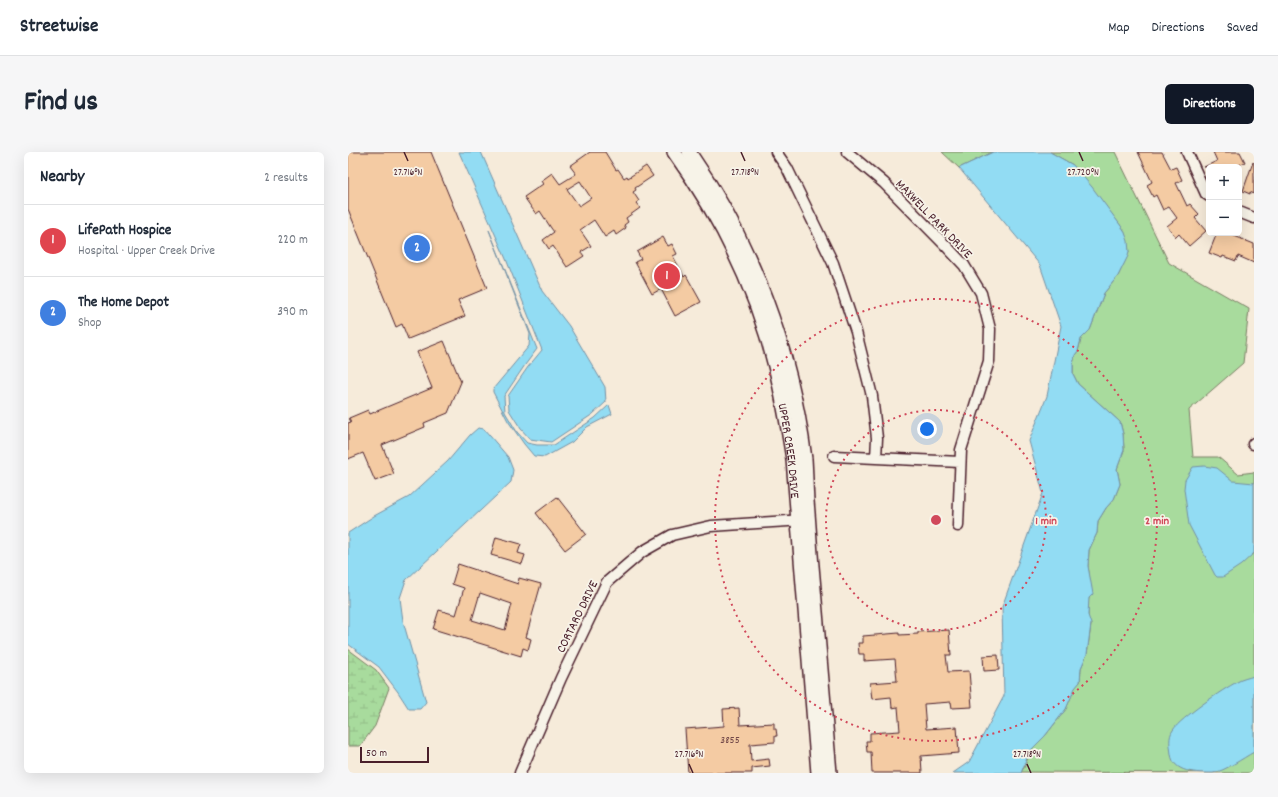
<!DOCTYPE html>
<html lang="en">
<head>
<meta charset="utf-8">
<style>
  :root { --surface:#fff; --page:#f6f6f7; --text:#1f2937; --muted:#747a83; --line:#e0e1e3; --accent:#111827 }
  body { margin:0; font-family:Dekko,sans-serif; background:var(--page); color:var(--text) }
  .controls { position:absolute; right:12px; top:12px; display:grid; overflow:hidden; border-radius:6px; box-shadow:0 4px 16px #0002 }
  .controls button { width:36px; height:36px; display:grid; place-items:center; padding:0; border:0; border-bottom:1px solid var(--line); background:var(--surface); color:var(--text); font:20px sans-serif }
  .scale { position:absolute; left:12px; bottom:10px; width:69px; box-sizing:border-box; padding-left:4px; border:2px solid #4a1f2b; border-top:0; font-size:11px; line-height:14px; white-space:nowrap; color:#4a1f2b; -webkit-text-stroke:3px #f7f3e8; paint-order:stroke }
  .you { position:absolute; left:579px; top:277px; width:14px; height:14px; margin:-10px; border:3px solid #fff; border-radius:50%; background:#1a73e8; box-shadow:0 0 0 6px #1a73e833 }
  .badge { display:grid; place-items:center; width:26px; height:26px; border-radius:50%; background:var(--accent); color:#fff; font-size:13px; font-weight:700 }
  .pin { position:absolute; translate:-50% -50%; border:2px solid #fff; box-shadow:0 1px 4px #0006 }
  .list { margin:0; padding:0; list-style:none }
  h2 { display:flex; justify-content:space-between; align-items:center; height:52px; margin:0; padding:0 16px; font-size:17px }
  h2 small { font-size:13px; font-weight:400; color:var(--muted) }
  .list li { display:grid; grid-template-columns:26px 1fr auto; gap:12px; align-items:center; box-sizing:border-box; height:72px; padding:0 16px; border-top:1px solid var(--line) }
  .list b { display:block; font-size:15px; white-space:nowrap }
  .list p { margin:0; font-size:13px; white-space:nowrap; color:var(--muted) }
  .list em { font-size:13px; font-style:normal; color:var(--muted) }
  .map { position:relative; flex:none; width:906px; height:621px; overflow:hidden; border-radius:6px }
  header { display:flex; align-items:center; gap:24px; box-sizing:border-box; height:56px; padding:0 20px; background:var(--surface); border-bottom:1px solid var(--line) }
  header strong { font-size:19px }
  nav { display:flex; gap:22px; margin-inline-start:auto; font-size:14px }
  .intro { display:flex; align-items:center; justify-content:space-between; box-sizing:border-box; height:96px; padding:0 24px }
  h1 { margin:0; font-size:28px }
  .button { padding:10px 18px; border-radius:6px; background:var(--accent); color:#fff; font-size:14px; font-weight:700 }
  main { display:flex; gap:24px; padding:0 24px }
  aside { flex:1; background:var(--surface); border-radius:6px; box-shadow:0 4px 16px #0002 }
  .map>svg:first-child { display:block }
</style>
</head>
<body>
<header>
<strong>Streetwise</strong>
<nav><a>Map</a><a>Directions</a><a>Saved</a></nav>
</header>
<div class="intro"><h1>Find us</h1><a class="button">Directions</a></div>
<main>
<aside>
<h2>Nearby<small>2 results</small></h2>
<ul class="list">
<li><span class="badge" style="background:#e0444e">1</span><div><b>LifePath Hospice</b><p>Hospital · Upper Creek Drive</p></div><em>220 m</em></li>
<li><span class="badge" style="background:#3f7fe0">2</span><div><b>The Home Depot</b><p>Shop</p></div><em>390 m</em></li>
</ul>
</aside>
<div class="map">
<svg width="906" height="621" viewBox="0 0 906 621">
  <defs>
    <pattern id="wetland-marsh" width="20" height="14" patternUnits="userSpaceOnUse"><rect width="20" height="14" fill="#a8db9d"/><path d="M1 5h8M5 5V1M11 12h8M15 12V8" fill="none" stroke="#92bc87"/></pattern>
  </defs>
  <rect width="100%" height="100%" fill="#f6ebda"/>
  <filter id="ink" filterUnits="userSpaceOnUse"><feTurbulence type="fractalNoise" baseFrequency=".025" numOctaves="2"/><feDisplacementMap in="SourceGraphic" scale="8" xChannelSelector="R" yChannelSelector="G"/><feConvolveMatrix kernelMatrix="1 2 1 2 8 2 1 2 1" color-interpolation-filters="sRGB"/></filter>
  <g filter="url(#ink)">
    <!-- green -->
    <path fill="#a8db9d" stroke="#797d64" d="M 594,0 L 645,0 L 611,16 Z
      M 702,0 L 767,0 L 821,111 L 901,157 L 895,211 L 841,258 L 845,305 L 870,305 L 890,322 L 906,320 L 906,621 L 673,620 L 677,614 L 682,599 L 697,584 L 718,557 L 727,535 L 732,530 L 733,516 L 739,502 L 743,473 L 740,467 L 740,450 L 741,446 L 744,442 L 740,414 L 741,398 L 749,381 L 750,369 L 758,356 L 766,347 L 772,332 L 769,317 L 776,298 L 775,282 L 772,270 L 730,232 L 725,222 L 725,212 L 727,203 L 730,199 L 733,187 L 742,178 L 756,141 L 770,124 L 781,100 L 776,78 L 730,19 L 725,13 Z"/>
    <!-- wetland -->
    <path fill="url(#wetland-marsh)" stroke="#797d64" d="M 0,497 L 28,518 L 41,536 L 27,574 L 12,594 L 0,594 Z"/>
    <!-- water -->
    <path fill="#92dcf3" stroke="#7590a3" d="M 111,0 L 133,0 L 194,139 L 221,174 L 250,223 L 257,235 L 258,250 L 245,262 L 203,290 L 182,287 L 173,277 L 161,258 L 160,244 L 180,215 L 194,198 L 158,107 Z
      M 645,0 L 702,0 L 725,13 L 744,35 L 776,78 L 780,89 L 781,100 L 780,104 L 770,124 L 756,141 L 742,178 L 733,187 L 730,199 L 727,203 L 725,212 L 725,222 L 730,232 L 772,270 L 775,282 L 776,298 L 769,317 L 772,332 L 766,347 L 758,356 L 750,369 L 749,381 L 741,398 L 740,414 L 745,442 L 741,446 L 740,463 L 743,472 L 739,502 L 733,516 L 732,530 L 727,536 L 718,557 L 697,584 L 682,599 L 673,621 L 605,621 L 621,610 L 656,544 L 654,455 L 695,341 L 681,289 L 699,244 L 713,174 L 692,113 L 611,16 Z
      M 141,78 L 189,197 L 177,213 L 156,244 L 157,260 L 169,280 L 179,291 L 189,293 L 206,293 L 247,266 L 261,253 L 264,262 L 239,275 L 224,290 L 197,305 L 186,304 L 176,292 L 160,269 L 145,240 L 145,237 L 181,194 L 182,182 Z
      M 130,276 L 136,277 L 160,305 L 165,318 L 163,330 L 58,428 L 52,446 L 55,469 L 78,550 L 72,557 L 61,557 L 50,540 L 31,515 L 0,492 L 0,381 L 26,364 L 61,345 L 100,309 L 122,283 Z
      M 856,314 L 869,316 L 885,329 L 906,331 L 906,401 L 893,413 L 875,425 L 869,425 L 867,423 L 841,373 L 836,337 L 837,328 L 845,315 Z
      M 906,524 L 906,600 C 895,606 877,619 865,621 C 849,621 825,621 823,602 C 822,594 820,585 825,578 C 833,566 875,537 889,530 C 894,527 900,526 906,524 Z"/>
    <!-- building -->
    <path fill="#f4cba3" stroke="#4a1f2b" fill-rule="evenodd" d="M 0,0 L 83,0 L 139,136 L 110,148 L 117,164 L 60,187 L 54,172 L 48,175 L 0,57 Z
      M 242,0 L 257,0 L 268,18 L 270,17 L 276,26 L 279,24 L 280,26 L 298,14 L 305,24 L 287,36 L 288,38 L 285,40 L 291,49 L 288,51 L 292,56 L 278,66 L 280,70 L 276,73 L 278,76 L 268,83 L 266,79 L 257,85 L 246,68 L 232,78 L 243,94 L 233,100 L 236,104 L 219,115 L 205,94 L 201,97 L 195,88 L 206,80 L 203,76 L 192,59 L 188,62 L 176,45 L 195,32 L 193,29 L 204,21 L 212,32 L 228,22 L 222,14 ZM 232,29 L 243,46 L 231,54 L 219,37 Z
      M 790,0 L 814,0 L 823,17 L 828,15 L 834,28 L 828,31 L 839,54 L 842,52 L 851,62 L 847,66 L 858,79 L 841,94 L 831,82 L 828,85 L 819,74 L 829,66 L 821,55 L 815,58 L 808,43 L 805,45 L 799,33 L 804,30 Z
      M 865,0 L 892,0 L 897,10 L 887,15 L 856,15 L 869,9 Z
      M 905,10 L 906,11 L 906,42 L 902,40 L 902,42 L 895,39 Z
      M 869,81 L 879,81 L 906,92 L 906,111 L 890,104 L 888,109 L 875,104 L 874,106 L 861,101 Z
      M 315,85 L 320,94 L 324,92 L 329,102 L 325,104 L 336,125 L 338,123 L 353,150 L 327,164 L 313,137 L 304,142 L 287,110 L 293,107 L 289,100 Z
      M 96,189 L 113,230 L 100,261 L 76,271 L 77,275 L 34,293 L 46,322 L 27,329 L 15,301 L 0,307 L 0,271 L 3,270 L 1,266 L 20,258 L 22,262 L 84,236 L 69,200 Z
      M 209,345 L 238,382 L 217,398 L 188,361 Z
      M 148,385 L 173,392 L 170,401 L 177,403 L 174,412 L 143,403 Z
      M 110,412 L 170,432 L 171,426 L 193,432 L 178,485 L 183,487 L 180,498 L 175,496 L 173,504 L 85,477 L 91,458 L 108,463 L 116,436 L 104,432 ZM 132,441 L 164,452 L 157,478 L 124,468 Z
      M 601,478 L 603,503 L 598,503 L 600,520 L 621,519 L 624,555 L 604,556 L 603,550 L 576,552 L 578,577 L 609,575 L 611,601 L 573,604 L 574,621 L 524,621 L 523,600 L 519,600 L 518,589 L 522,589 L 522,581 L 552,579 L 550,555 L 544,556 L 543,545 L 524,547 L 522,531 L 549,529 L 547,507 L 516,509 L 516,502 L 511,502 L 510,491 L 515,491 L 515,484 L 551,481 L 551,483 L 570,482 L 570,480 Z
      M 650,503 L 651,518 L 636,519 L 635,504 Z
      M 391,556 L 392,573 L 426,571 L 426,577 L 428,577 L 429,584 L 427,584 L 427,590 L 402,592 L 403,609 L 421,607 L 422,614 L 404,616 L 404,621 L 340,621 L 337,577 L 376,574 L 375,557 Z"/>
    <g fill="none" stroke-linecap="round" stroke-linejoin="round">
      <defs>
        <path id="minor" d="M 428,0 L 439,16 L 485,111 L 508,180 L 524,244 L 529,286 L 528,306
          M 499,0 L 536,31 L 600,96 L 616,113 L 633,141 L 642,177 L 641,209 L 613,298 L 610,374
          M 839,0 L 858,42 L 861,44
          M 891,60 L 906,66
          M 905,292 L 906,291
          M 486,304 L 612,310
          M 172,621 L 213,526 L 259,430 L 294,400 L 324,383 L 363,374 L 456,368"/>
        <g id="tertiary">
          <path id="s1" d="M 326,0 C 372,64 408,137 427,214 C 435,245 440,276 445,307 L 470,621"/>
          <path d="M 341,0 C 404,91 443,197 457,307 C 458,321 458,335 459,349 C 461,371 462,392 464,414 C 470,483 476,552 482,621"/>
        </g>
      </defs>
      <!-- minor casing -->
      <use href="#minor" stroke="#4a1f2b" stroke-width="13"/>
      <!-- tertiary casing -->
      <use href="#tertiary" stroke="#4a1f2b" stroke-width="16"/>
      <!-- minor -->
      <use href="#minor" stroke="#f7f3e8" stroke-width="10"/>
      <!-- tertiary -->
      <use href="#tertiary" stroke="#f7f3e8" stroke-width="13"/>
    </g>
  </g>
  <!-- ticks -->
  <path fill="none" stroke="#4a1f2b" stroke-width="1.5" d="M 56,0 L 60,9M 393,0 L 397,9M 731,0 L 735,9M 341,612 L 345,621M 679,612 L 683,621"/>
  <!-- distance rings -->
  <g fill="none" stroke="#d1495b" stroke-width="2" stroke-dasharray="2 4">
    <circle cx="588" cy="368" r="110"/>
    <circle cx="588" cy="368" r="221"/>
  </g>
  <g text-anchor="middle" stroke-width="3.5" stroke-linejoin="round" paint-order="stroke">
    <!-- number labels -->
    <g font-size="11" fill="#744a49">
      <text x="382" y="591">3855</text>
    </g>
    <!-- street labels -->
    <g font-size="13" fill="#4a1f2b" stroke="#f7f3e8">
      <text transform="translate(587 66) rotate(46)" y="5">MAXWELL PARK DRIVE</text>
      <text dy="5" stroke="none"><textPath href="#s1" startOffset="324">UPPER CREEK DRIVE</textPath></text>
      <text transform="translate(228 464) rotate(-64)" y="5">CORTARO DRIVE</text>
    </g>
  </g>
  <g font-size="10" text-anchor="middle" fill="#4a1f2b" stroke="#f7f3e8" stroke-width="3.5" stroke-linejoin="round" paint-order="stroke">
    <text x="60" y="23">27.716°N</text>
    <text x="397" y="23">27.718°N</text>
    <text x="735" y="23">27.720°N</text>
    <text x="679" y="605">27.718°N</text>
    <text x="341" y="605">27.716°N</text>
  </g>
  <circle cx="588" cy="368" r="6" fill="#d1495b" stroke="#f7f3e8" stroke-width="2"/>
  <g font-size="12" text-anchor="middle" font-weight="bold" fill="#d1495b" stroke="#f7f3e8" stroke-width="3.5" stroke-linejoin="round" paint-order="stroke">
    <text x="698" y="372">1 min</text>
    <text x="809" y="372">2 min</text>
  </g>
</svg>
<div class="controls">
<button>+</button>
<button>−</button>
</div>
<div class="scale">50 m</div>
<div class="you"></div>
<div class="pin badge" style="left:319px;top:124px;background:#e0444e">1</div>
<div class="pin badge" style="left:69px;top:96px;background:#3f7fe0">2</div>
</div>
</main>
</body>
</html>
